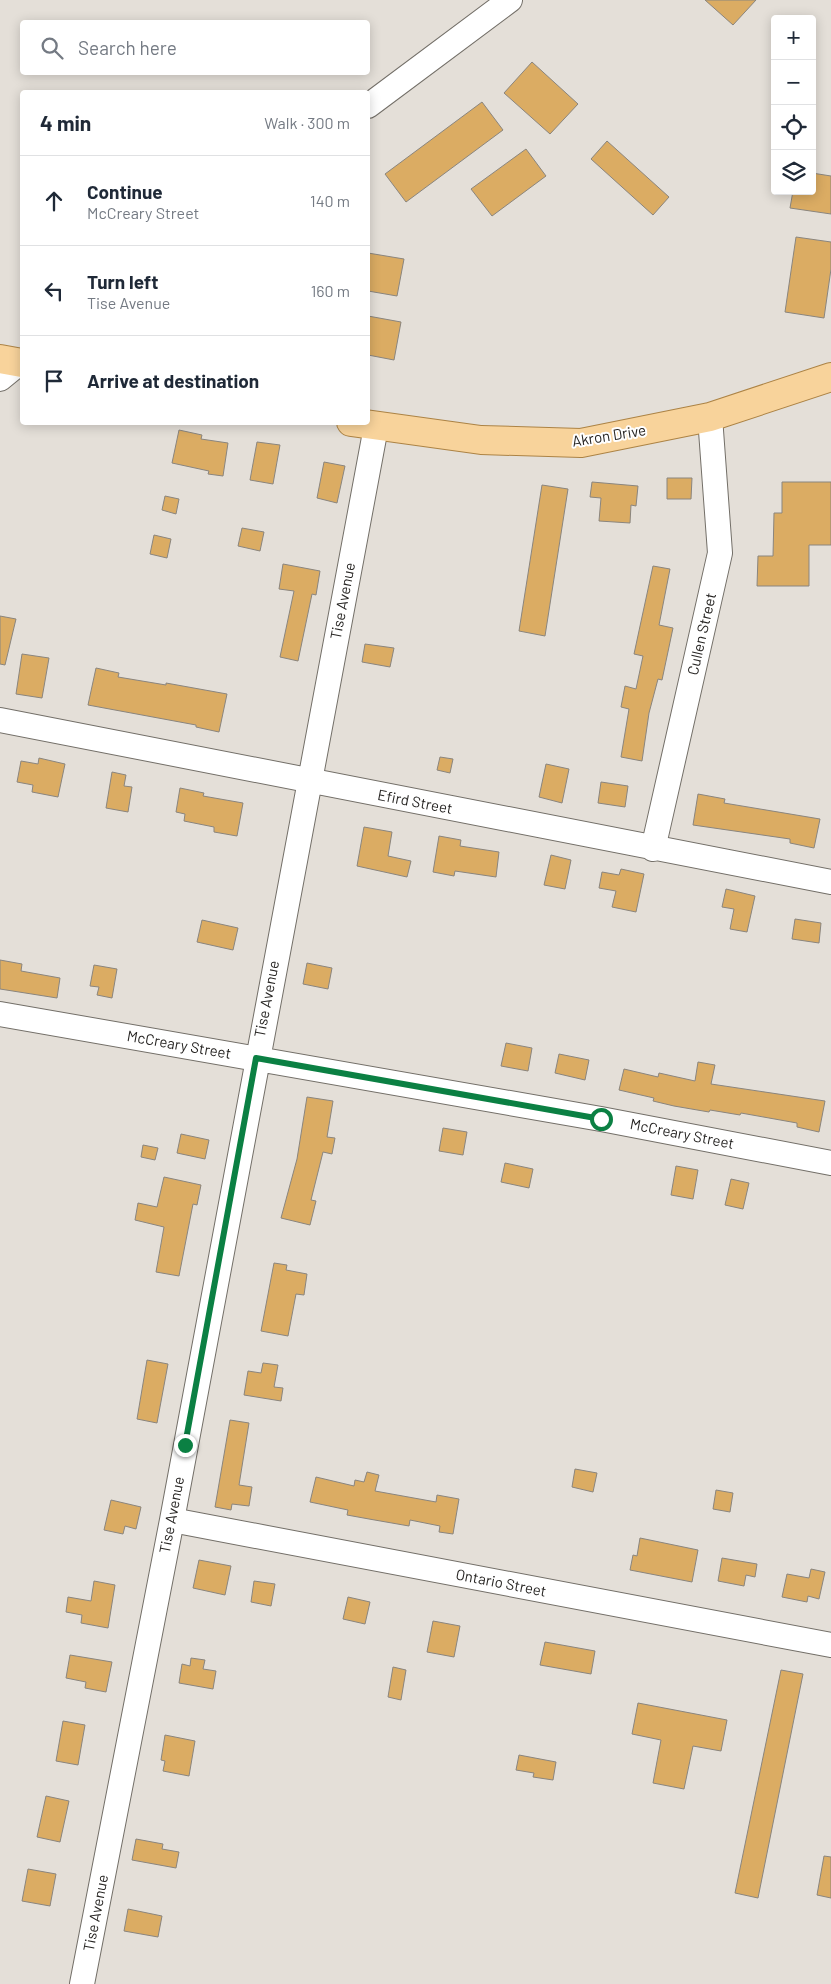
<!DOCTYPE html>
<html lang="en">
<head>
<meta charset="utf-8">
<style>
  :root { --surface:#fff; --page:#f6f6f7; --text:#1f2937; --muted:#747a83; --line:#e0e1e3 }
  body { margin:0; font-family:Barlow,sans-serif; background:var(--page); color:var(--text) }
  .controls { position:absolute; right:15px; top:15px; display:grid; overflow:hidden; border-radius:5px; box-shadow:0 2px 12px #0003 }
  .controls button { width:45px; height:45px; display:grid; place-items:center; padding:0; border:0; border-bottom:1px solid var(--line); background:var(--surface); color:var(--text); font:25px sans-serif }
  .stop { position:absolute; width:15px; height:15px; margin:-11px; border:4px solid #0b8043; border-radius:50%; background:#fff }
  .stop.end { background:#0b8043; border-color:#fff; box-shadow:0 1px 5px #0008 }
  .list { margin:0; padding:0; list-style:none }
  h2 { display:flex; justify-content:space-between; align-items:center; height:65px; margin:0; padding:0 20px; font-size:21px }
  h2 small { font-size:16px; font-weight:400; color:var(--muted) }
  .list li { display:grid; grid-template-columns:32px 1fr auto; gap:15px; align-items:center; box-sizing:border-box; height:90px; padding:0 20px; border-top:1px solid var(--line) }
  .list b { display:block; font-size:19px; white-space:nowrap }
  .list p { margin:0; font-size:16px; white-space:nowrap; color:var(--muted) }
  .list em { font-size:16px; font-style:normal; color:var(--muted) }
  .icon { flex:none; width:28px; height:28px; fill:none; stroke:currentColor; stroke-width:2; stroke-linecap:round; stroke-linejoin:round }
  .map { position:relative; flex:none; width:831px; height:1984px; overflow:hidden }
  .search { position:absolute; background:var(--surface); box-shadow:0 2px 12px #0003; left:20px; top:20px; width:350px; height:55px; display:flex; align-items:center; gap:12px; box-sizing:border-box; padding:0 18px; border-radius:5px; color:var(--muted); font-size:19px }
  .panel { position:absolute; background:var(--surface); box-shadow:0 2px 12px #0003; left:20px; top:90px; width:350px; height:335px; border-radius:5px }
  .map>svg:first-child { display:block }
</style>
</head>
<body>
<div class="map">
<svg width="831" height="1984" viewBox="0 0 831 1984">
  <rect width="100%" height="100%" fill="#e4dfd8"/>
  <!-- building -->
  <path fill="#dbac63" stroke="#8a857e" d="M 705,0 L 756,0 L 733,25 Z
    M 532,62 L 578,104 L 550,134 L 504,93 Z
    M 482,102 L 503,130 L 406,202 L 385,174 Z
    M 607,141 L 669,197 L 653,215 L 591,159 Z
    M 526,149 L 546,176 L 492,216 L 471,189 Z
    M 812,173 L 831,176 L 831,214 L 790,208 L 793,191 L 812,191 Z
    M 796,237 L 831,242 L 831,269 L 824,318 L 785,312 Z
    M 368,253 L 404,259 L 397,296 L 368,291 Z
    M 368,316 L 401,322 L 394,360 L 368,355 Z
    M 179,430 L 202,435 L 201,439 L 228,443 L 223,476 L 208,474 L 209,471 L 172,463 Z
    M 257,442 L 280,445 L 273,484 L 250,480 Z
    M 324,462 L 345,466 L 337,503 L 317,498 Z
    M 667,478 L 692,478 L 691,499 L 667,499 Z
    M 592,482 L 638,486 L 636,506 L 631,505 L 630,523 L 599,521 L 601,498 L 590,497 Z
    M 782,482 L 831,482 L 831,545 L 809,545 L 809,586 L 757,586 L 758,556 L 773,556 L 774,513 L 782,513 Z
    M 542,485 L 568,489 L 545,636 L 519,631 Z
    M 165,496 L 179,499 L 176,514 L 162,510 Z
    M 242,528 L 264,532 L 260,551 L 238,546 Z
    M 154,535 L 171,539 L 167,558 L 150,554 Z
    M 283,564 L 320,571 L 316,595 L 312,594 L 298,661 L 280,657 L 294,591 L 279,589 Z
    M 653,566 L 670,569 L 659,625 L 673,628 L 662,680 L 658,679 L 649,713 L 642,761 L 621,757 L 629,709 L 621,707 L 625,686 L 636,689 L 643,656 L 634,654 Z
    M 0,616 L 16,619 L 5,665 L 0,664 Z
    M 365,644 L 394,648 L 390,667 L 362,662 Z
    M 22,654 L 49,658 L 42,698 L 16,694 Z
    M 96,668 L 119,673 L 118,677 L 166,685 L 166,683 L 227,694 L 219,732 L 196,727 L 196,725 L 88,705 Z
    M 440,757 L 453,759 L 450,773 L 437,770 Z
    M 39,758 L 65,764 L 58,797 L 32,792 L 33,785 L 17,782 L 21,761 L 38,764 Z
    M 546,764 L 569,769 L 562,803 L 539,797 Z
    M 112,772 L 126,775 L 124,786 L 132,787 L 128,812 L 106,808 Z
    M 601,782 L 628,786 L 625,807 L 598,803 Z
    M 180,788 L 204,793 L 203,796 L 243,803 L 237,836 L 214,832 L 214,827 L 184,821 L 185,814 L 176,812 Z
    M 698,794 L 725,799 L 724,803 L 820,819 L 814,848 L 790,843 L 790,839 L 693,825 Z
    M 364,827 L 392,832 L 388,856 L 411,861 L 407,877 L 357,866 Z
    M 439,836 L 461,840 L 460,846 L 499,852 L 496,877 L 455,871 L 454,876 L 433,872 Z
    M 551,855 L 571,860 L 565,889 L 544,885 Z
    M 621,869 L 644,874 L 636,912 L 612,907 L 616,891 L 599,888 L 602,872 L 619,875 Z
    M 726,889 L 755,896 L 747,932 L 730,929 L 734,909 L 722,907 Z
    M 795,919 L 821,923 L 819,943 L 792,939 Z
    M 202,920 L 238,928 L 233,950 L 197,942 Z
    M 0,960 L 22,964 L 21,971 L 60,978 L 57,998 L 0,989 Z
    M 307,963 L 332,968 L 328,989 L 303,984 Z
    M 94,965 L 117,969 L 112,998 L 97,995 L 99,987 L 90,986 Z
    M 506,1043 L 532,1048 L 528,1071 L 501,1066 Z
    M 559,1054 L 589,1060 L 585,1080 L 555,1073 Z
    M 698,1062 L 715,1065 L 711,1084 L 825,1101 L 819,1132 L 797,1127 L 797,1123 L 741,1113 L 740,1115 L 710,1110 L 709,1112 L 674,1106 L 653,1101 L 654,1098 L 619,1090 L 624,1069 L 658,1077 L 659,1073 L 695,1081 Z
    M 307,1097 L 333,1101 L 327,1137 L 335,1138 L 332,1154 L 323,1152 L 311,1200 L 316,1201 L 310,1225 L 281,1218 L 297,1159 Z
    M 443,1128 L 467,1132 L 463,1155 L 439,1151 Z
    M 181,1134 L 209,1140 L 205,1159 L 177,1153 Z
    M 143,1145 L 158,1148 L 155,1160 L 141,1157 Z
    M 505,1163 L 533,1169 L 529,1188 L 501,1182 Z
    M 676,1166 L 698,1170 L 693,1199 L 671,1195 Z
    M 164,1177 L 201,1185 L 197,1205 L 193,1204 L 179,1276 L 156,1272 L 164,1227 L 135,1220 L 138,1203 L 157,1207 Z
    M 731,1179 L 749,1183 L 743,1209 L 725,1205 Z
    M 274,1263 L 287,1265 L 286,1270 L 307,1274 L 304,1295 L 296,1294 L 288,1336 L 261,1331 Z
    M 147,1360 L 168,1364 L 157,1423 L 137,1419 Z
    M 263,1363 L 278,1365 L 274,1387 L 283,1388 L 281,1401 L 244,1395 L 248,1371 L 261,1373 Z
    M 230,1420 L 249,1423 L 239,1485 L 252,1487 L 249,1506 L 232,1504 L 231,1510 L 215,1507 Z
    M 575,1469 L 597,1473 L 593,1492 L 572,1487 Z
    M 367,1472 L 379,1475 L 375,1491 L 436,1502 L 437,1495 L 459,1499 L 453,1534 L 439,1532 L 440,1526 L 410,1520 L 409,1526 L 369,1519 L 347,1515 L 348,1510 L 310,1502 L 316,1477 L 354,1486 L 355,1480 L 364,1482 Z
    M 716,1490 L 733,1493 L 730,1512 L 713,1509 Z
    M 111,1500 L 141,1507 L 136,1529 L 125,1526 L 123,1534 L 104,1530 Z
    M 640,1538 L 698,1550 L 692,1582 L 630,1570 L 633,1555 L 637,1556 Z
    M 722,1558 L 757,1564 L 755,1577 L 746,1575 L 744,1586 L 718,1581 Z
    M 199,1560 L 231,1566 L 225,1595 L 193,1588 Z
    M 811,1569 L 825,1572 L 819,1599 L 808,1596 L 807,1602 L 782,1597 L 787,1574 L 809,1578 Z
    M 94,1581 L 115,1585 L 108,1628 L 81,1623 L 82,1615 L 66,1612 L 68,1597 L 91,1601 Z
    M 254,1581 L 275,1584 L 271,1606 L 251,1602 Z
    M 348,1597 L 370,1602 L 365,1624 L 343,1619 Z
    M 433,1621 L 460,1626 L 454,1657 L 427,1652 Z
    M 545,1642 L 595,1651 L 591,1674 L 540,1665 Z
    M 70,1655 L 112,1662 L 106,1692 L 85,1688 L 86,1682 L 66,1678 Z
    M 191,1658 L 205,1660 L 203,1669 L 216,1671 L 213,1689 L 179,1683 L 182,1664 L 190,1666 Z
    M 393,1667 L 406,1670 L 401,1700 L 388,1697 Z
    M 781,1670 L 803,1674 L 758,1898 L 735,1893 Z
    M 638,1703 L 727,1720 L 721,1751 L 693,1746 L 684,1789 L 653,1783 L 661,1740 L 632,1734 Z
    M 63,1721 L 85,1725 L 78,1765 L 56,1761 Z
    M 165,1735 L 195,1741 L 189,1776 L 163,1771 L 165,1761 L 161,1760 Z
    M 519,1755 L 556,1762 L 553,1780 L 533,1777 L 534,1773 L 516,1770 Z
    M 46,1796 L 69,1801 L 60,1842 L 37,1837 Z
    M 136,1839 L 163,1844 L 162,1849 L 179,1852 L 176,1868 L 132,1860 Z
    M 824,1856 L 831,1857 L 831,1898 L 817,1895 Z
    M 28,1869 L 56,1874 L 50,1906 L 22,1901 Z
    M 128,1909 L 162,1916 L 158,1937 L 124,1931 Z"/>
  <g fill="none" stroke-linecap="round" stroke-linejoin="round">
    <defs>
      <path id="minor" d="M 368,106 L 510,0
        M 0,379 L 22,361
        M 0,720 L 831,882
        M 653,849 L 720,553 L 710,417
        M 0,1014 L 601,1119 L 831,1163
        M 172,1520 L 831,1645
        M 82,1984 L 172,1520 L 376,427"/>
      <path id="major" d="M 0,359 L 22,363
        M 351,422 L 481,440 L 581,443 L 710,417 L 831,377"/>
    </defs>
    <!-- minor casing -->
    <use href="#minor" stroke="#736f68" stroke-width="26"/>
    <!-- major casing -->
    <use href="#major" stroke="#ac8345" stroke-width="30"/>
    <!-- minor -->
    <use href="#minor" stroke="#fff" stroke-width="24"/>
    <!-- major -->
    <use href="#major" stroke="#f8d39b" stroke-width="28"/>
  </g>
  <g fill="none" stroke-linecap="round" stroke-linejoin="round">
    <!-- route -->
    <path stroke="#0b8043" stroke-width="6" d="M 185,1445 L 256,1058 L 601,1119"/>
  </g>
  <g text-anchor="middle" stroke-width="4" stroke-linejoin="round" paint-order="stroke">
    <!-- street labels -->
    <g font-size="15" fill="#272523" stroke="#fff">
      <text transform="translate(609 436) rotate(-9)" y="5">Akron Drive</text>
      <text transform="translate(343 601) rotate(-79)" y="5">Tise Avenue</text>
      <text transform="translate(702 634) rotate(-77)" y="5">Cullen Street</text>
      <text transform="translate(415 802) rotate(11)" y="5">Efird Street</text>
      <text transform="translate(267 999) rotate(-79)" y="5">Tise Avenue</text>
      <text transform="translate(179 1045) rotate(10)" y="5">McCreary Street</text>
      <text transform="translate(682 1134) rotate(11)" y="5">McCreary Street</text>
      <text transform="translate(172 1515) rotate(-79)" y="5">Tise Avenue</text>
      <text transform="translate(501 1583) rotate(11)" y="5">Ontario Street</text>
      <text transform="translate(96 1913) rotate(-79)" y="5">Tise Avenue</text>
    </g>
  </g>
</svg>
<div class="controls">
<button>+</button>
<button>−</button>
<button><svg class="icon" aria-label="locate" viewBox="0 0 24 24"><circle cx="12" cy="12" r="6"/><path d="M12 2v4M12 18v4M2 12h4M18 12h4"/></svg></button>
<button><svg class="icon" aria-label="layers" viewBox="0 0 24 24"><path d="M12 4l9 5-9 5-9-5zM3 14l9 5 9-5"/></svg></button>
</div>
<div class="stop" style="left:601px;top:1119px"></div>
<div class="stop end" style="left:185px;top:1445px"></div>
<div class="search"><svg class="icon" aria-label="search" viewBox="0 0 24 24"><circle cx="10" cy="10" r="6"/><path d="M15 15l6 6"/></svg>Search here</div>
<section class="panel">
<h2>4 min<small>Walk · 300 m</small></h2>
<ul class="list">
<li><svg class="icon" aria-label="ahead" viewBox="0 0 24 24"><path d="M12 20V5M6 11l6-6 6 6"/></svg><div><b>Continue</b><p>McCreary Street</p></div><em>140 m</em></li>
<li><svg class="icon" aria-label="left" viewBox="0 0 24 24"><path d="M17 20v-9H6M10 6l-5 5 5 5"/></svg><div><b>Turn left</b><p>Tise Avenue</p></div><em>160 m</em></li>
<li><svg class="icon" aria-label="arrive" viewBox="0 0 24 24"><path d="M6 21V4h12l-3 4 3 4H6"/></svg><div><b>Arrive at destination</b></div></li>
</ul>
</section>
</div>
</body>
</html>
